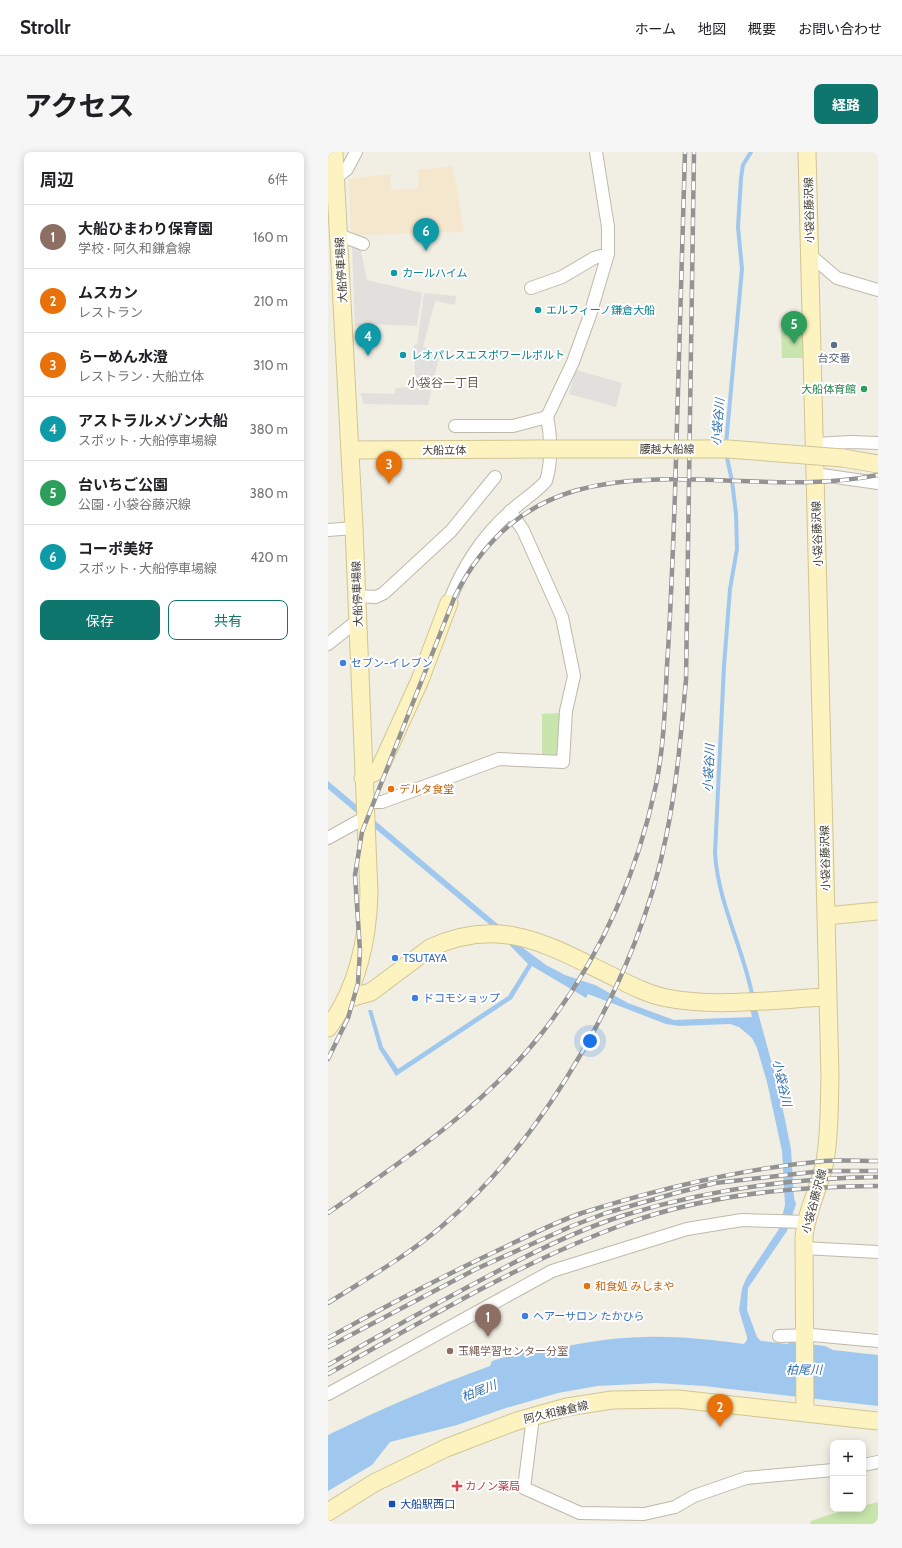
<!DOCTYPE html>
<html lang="ja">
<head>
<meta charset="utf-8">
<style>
  :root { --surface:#fff; --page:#f6f6f6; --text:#202124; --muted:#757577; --line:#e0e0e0; --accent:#0f766e }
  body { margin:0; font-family:Cabin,"Noto Sans JP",sans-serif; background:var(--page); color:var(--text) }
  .controls { position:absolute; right:12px; bottom:12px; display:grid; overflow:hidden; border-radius:8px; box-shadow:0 2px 10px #0003 }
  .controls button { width:36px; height:36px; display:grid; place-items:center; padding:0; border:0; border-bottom:1px solid var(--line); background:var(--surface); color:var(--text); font:20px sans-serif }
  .you { position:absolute; left:262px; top:889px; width:14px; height:14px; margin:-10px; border:3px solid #fff; border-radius:50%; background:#1a73e8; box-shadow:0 0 0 6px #1a73e833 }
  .badge { display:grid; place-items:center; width:26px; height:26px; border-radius:50%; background:var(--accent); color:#fff; font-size:13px; font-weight:700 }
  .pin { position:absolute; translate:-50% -33px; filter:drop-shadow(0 1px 2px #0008) }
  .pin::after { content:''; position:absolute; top:21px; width:14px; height:12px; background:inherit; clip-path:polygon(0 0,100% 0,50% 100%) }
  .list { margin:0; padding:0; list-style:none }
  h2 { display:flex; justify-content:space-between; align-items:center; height:52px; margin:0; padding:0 16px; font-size:17px }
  h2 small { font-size:13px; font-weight:400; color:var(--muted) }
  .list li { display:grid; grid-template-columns:26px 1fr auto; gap:12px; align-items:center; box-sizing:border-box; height:64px; padding:0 16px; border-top:1px solid var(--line) }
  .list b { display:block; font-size:15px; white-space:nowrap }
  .list p { margin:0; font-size:13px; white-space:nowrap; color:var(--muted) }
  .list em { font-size:13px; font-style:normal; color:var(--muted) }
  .actions { display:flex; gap:8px; padding:12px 16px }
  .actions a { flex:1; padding:9px 0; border:1px solid var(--accent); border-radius:8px; text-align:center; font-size:14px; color:var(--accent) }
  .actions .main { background:var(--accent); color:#fff }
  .map { position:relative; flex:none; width:550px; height:1372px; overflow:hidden; border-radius:8px }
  header { display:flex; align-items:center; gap:24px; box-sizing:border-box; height:56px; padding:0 20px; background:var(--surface); border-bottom:1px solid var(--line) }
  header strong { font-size:19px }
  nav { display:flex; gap:22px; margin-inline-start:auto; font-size:14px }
  .intro { display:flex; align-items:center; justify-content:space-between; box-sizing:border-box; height:96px; padding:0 24px }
  h1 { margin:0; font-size:28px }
  .button { padding:10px 18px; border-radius:8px; background:var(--accent); color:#fff; font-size:14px; font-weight:700 }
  main { display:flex; gap:24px; padding:0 24px }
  aside { flex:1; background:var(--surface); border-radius:8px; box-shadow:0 2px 10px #0003 }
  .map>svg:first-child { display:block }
</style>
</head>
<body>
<header>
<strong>Strollr</strong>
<nav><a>ホーム</a><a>地図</a><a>概要</a><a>お問い合わせ</a></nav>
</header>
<div class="intro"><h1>アクセス</h1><a class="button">経路</a></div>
<main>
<aside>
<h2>周辺<small>6件</small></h2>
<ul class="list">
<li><span class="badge" style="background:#8d6e63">1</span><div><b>大船ひまわり保育園</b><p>学校 · 阿久和鎌倉線</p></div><em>160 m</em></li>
<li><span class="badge" style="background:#e8710a">2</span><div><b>ムスカン</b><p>レストラン</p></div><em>210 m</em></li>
<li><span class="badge" style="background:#e8710a">3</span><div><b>らーめん水澄</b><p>レストラン · 大船立体</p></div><em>310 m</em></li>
<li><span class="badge" style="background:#0f9aa8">4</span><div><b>アストラルメゾン大船</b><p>スポット · 大船停車場線</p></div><em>380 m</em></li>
<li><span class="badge" style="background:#2e9e5b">5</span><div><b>台いちご公園</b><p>公園 · 小袋谷藤沢線</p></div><em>380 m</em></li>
<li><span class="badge" style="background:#0f9aa8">6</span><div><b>コーポ美好</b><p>スポット · 大船停車場線</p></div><em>420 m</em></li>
</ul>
<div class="actions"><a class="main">保存</a><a>共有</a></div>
</aside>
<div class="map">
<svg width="550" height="1372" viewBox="0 0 550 1372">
  <rect width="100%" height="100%" fill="#f1eee3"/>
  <!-- commercial -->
  <path fill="#f4e7ce" d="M 125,14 L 136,80 L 28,83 L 23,80 L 21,27 L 62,22 L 63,38 L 90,37 L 90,18 Z"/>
  <!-- green -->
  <path fill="#c7e5ac" d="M 453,177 L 478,178 L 478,206 L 454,206 Z
    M 233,561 L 229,605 L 214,604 L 214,562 Z
    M 550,1350 L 550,1372 L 482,1372 L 483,1369 C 500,1363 517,1357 535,1357 L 535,1354 Z"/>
  <!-- parking -->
  <path fill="#e2e0dc" d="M 24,92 L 33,99 L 39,128 L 94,141 L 89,174 L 39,172 L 27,175 Z
    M 96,141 L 128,144 L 127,153 L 107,149 L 95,195 L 112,201 L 100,253 L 35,252 L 33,241 L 67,242 L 67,236 L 87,235 L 86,193 L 89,192 Z
    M 248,218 L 294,231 L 288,255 L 241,242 Z"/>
  <!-- water -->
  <path fill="#a0c8ee" d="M 0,629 L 172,774 L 194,795 L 218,813 L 237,823 L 267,833 L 300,851 L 346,868 L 424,865 L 422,857 L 429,857 L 450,934 L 463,997 L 466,1046 L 468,1052 L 459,1079 L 420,1136 L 419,1158 L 429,1185 L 433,1189 L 459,1192 L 463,1190 L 497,1194 L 505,1198 L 550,1203 L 550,1254 L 376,1234 L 328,1231 L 269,1234 L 230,1241 L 178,1256 L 129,1273 L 62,1290 L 44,1313 L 0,1339 L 0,1283 C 53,1257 106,1234 162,1214 L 164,1209 L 197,1199 L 201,1202 C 239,1194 279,1185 318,1185 C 351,1184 383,1188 416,1192 L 419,1188 L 419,1185 L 411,1158 L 414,1136 L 419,1125 L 451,1077 L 457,1053 L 454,999 L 439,930 L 429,896 L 424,886 L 411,875 L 402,872 L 351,874 L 338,872 L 260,842 L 258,846 L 204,814 L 184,847 L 68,924 L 51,897 L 40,858 L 44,858 L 55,895 L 70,917 L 180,844 L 200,812 L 162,773 L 0,637 Z"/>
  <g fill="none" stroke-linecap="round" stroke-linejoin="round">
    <!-- stream -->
    <path stroke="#a0c8ee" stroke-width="4" d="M 398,292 L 414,117 L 410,75 L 413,26 L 415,13 L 423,0
      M 398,301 L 404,329 L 408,362 L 409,397 L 402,437 L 396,514 L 387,701 C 390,752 416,797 425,847"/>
    <defs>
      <path id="street" d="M 4,29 L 19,17 L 28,0
        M 11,83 L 35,92
        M 482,103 L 509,126 L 550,138
        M 203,136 L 234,125 L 266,106 L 280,102
        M 127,274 L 185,274 L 219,265
        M 486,292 L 523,290 L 550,291
        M 487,322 L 550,331
        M 0,378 L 26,376
        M 29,444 L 48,445 L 56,441 L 123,379 L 167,325
        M 121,451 C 133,417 155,383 183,359 C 194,349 207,341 218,329 C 224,310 223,284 219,265 L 245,210 L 261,166 L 280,102 L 280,75 L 268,0
        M 0,492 L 30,468
        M 37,650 L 54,650 L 171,607 L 235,610 L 238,559 L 246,524 L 234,465 L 195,378 L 182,359
        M 0,686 L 38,665
        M 475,1096 L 550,1100
        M 451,1184 L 484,1183 L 550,1189
        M 0,1242 L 224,1119 L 359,1077 L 414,1068 L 478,1070
        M 205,1265 L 196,1336 L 252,1361 L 316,1362 L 347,1355 L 366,1344 L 418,1326 L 505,1318
        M 535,1313 L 550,1310"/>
      <path id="secondary" d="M 22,298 L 210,297
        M 515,306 L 550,312
        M 35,626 L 51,618 L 92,528 L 121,451
        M 498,764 L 550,759
        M 18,847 L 43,840 L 102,796 C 175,762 223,795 288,826 C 304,834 322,843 339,846 C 387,856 451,847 500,845
        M 0,876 C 29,838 40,787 41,741 L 26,376 L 6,0
        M 477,1261 L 476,1086 C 478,1059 492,1035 497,1009 C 502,981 501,953 502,925 L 479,0
        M 0,1360 L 46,1331 L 118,1296 L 189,1269 L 239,1255 L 284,1248 L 350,1247 L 550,1269"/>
    </defs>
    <!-- street casing -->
    <use href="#street" stroke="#bfb9a9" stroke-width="14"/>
    <!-- secondary casing -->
    <use href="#secondary" stroke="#d1c594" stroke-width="19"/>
    <!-- street -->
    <use href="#street" stroke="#fff" stroke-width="12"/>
    <!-- secondary -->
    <use href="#secondary" stroke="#fdf3c1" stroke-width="17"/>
    <defs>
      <path id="rail" d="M 0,907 L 20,866 L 30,831 L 32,799 L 27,723 L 34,680 L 127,444 C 218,265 397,354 550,323
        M 0,1061 C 76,1008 156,955 214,881 C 271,808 309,723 328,633 C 336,594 337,554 339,514 C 343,456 345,399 347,341 C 350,227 354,114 357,0
        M 0,1151 C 38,1127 79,1104 113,1075 C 220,984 311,823 338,685 C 349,633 353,581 358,528 L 366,0
        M 0,1186 C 58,1154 117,1123 177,1095 C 202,1083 228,1070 254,1061 C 333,1036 413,1017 496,1009 C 513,1008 532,1009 550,1009
        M 0,1195 L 148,1117 L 244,1074 L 278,1061 L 348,1041 L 387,1031 L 494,1019 L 550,1019
        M 0,1213 C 50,1184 100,1156 151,1129 C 198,1104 246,1079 297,1063 C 378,1038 465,1026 550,1025
        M 0,1222 C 97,1168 192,1110 297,1072 C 377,1043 466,1034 550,1034"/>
    </defs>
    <!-- rail casing -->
    <use href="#rail" stroke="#939393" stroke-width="4.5"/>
    <!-- rail -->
    <use href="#rail" stroke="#fff" stroke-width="3" stroke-dasharray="9" stroke-linecap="butt"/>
    <defs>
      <path id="secondary-bridge" d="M 210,297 L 400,297 L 515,306"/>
    </defs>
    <!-- secondary-bridge casing -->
    <use href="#secondary-bridge" stroke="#d1c594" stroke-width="19" stroke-linecap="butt"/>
    <!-- secondary-bridge -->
    <use href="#secondary-bridge" stroke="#fdf3c1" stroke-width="17"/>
  </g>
  <!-- markers -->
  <g fill="#0f9aa8" stroke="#fff" stroke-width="1.5">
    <circle cx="66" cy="121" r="4"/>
    <circle cx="210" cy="158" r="4"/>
    <circle cx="75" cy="203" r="4"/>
  </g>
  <circle fill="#5c6f8a" stroke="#fff" stroke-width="1.5" cx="506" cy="193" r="4"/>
  <circle fill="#2e9e5b" stroke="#fff" stroke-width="1.5" cx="536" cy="237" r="4"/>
  <g fill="#3f7fe0" stroke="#fff" stroke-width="1.5">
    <circle cx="15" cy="511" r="4"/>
    <circle cx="67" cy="806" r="4"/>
    <circle cx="87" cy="846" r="4"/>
    <circle cx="197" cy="1164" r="4"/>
  </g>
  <g fill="#e8710a" stroke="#fff" stroke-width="1.5">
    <circle cx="63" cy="637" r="4"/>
    <circle cx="259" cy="1134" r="4"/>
  </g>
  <circle fill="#8d6e63" stroke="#fff" stroke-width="1.5" cx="122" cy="1199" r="4"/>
  <path fill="#e0444e" stroke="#fff" stroke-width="1.5" d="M127 1328h4v4h4v4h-4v4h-4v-4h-4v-4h4z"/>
  <rect fill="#1a4fb4" stroke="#fff" stroke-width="1.5" x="60" y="1348" width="8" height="8" rx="2"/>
  <g text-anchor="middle" stroke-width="4" stroke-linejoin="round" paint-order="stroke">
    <!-- street labels -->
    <g font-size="11" fill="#433e34" stroke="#fff">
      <text transform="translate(481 58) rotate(-91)" y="4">小袋谷藤沢線</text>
      <text transform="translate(13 118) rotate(-93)" y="4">大船停車場線</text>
      <text x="339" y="301">腰越大船線</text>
      <text x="116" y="302">大船立体</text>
      <text transform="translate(489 382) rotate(-92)" y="4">小袋谷藤沢線</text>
      <text transform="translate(29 442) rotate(-92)" y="4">大船停車場線</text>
      <text transform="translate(497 706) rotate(-91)" y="4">小袋谷藤沢線</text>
      <text transform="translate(486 1049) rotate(-75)" y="4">小袋谷藤沢線</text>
      <text transform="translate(228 1260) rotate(-13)" y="4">阿久和鎌倉線</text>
    </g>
    <!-- culture labels -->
    <g font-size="11" fill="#0d838f" stroke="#fff" text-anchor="start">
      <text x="74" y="125">カールハイム</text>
      <text x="218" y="162">エルフィーノ鎌倉大船</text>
      <text x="83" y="207">レオパレスエスポワールポルト</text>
    </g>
    <!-- service labels -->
    <g font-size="11" fill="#4e5e75" stroke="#fff">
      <text x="506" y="210">台交番</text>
    </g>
    <!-- leisure labels -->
    <g font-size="11" fill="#27864d" stroke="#fff" text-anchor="end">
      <text x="528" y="241">大船体育館</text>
    </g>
    <!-- shop labels -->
    <g font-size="11" fill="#366cbe" stroke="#fff" text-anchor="start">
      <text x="23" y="515">セブン-イレブン</text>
      <text x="75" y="810">TSUTAYA</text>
      <text x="95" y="850">ドコモショップ</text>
      <text x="205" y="1168">ヘアーサロン たかひら</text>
    </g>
    <!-- food labels -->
    <g font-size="11" fill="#c56008" stroke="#fff" text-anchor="start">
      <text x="71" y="641">デルタ食堂</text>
      <text x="267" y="1138">和食処 みしまや</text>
    </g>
    <!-- education labels -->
    <g font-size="11" fill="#785e54" stroke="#fff" text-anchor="start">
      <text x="130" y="1203">玉縄学習センター分室</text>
    </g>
    <!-- health labels -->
    <g font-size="11" fill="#be3a42" stroke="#fff" text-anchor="start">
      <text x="137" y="1338">カノン薬局</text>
    </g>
    <!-- transit labels -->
    <g font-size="11" fill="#164399" stroke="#fff" text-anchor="start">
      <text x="72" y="1356">大船駅西口</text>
    </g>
    <!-- neighbourhood labels -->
    <g font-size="12" fill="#665d4b" stroke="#fff">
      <text x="115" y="235">小袋谷一丁目</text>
    </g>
    <!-- water labels -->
    <g font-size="12" font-style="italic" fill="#306eac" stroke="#fff">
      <text transform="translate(390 270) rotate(-85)" y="4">小袋谷川</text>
      <text transform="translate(381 616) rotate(-87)" y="4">小袋谷川</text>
      <text transform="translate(454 931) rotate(77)" y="4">小袋谷川</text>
      <text x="476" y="1222">柏尾川</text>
      <text transform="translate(151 1239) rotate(-21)" y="4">柏尾川</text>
    </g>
  </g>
</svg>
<div class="controls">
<button>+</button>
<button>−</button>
</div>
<div class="you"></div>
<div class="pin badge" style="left:160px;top:1185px;background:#8d6e63">1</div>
<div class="pin badge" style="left:392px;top:1275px;background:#e8710a">2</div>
<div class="pin badge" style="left:61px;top:332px;background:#e8710a">3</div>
<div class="pin badge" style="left:40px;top:204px;background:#0f9aa8">4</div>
<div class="pin badge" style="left:466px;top:192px;background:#2e9e5b">5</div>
<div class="pin badge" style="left:98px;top:99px;background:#0f9aa8">6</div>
</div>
</main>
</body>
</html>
